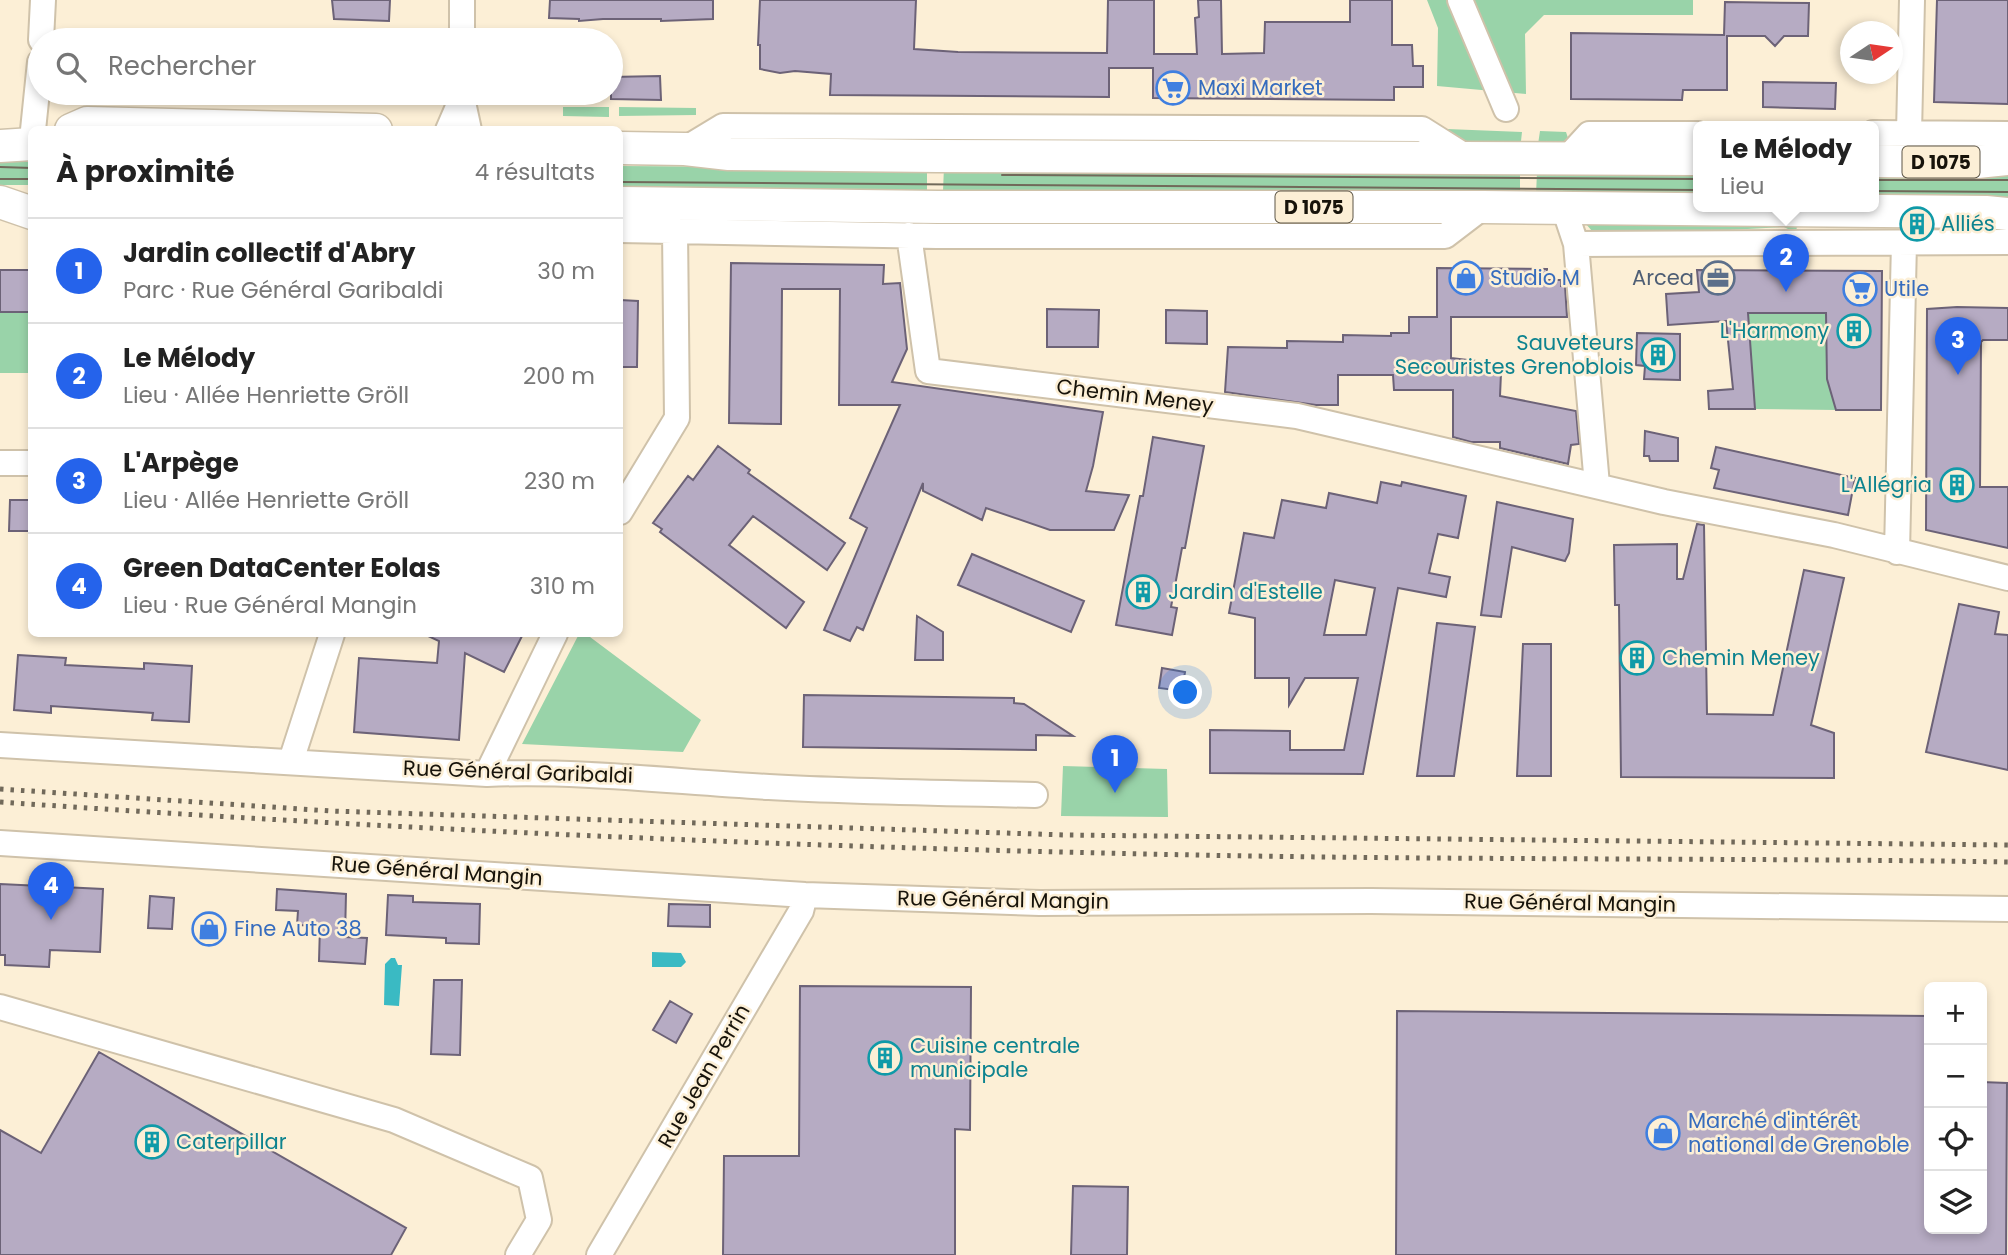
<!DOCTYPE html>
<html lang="fr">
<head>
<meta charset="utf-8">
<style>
  :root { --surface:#fff; --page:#f6f6f6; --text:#222; --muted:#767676; --line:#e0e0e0; --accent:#2563eb }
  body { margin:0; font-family:Poppins,sans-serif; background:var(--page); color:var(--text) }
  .controls { position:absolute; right:21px; bottom:21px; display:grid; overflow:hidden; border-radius:10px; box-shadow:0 4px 10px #0003 }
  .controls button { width:63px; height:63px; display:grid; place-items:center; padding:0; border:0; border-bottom:2px solid var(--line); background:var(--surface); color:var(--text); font:35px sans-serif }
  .compass { position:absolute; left:1840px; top:21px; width:63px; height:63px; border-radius:50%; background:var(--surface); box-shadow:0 4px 10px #0003; rotate:77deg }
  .you { position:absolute; left:1186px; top:693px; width:24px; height:24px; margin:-18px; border:5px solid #fff; border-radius:50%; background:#1a73e8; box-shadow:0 0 0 10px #1a73e833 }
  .badge { display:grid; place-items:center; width:46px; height:46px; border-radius:50%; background:var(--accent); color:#fff; font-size:23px; font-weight:700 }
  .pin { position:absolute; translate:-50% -58px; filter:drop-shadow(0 2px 4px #0008) }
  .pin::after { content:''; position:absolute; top:37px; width:24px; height:21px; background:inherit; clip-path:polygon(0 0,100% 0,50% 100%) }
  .popup { position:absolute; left:1693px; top:121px; width:186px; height:91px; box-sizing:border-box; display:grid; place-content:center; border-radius:10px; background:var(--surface); filter:drop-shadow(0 2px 5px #0005); font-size:23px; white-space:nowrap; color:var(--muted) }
  .popup b { font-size:26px; color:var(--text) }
  .popup::after { content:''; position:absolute; left:50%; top:100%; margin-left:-14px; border:14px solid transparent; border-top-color:var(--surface) }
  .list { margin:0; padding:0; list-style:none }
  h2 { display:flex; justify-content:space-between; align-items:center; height:91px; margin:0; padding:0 28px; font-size:30px }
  h2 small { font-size:23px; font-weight:400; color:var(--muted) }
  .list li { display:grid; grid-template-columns:46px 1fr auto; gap:21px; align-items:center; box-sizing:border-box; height:105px; padding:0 28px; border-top:2px solid var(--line) }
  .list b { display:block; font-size:26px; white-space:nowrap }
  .list p { margin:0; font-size:23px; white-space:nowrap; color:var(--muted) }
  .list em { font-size:23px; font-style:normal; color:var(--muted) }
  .icon { flex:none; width:38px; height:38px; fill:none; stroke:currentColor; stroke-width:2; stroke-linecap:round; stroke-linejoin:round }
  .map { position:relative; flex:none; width:2008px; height:1255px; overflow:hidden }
  .search { position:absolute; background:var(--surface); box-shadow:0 4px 10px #0003; left:28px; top:28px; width:595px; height:77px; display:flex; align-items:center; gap:18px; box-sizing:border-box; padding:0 24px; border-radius:38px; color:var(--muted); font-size:26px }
  .panel { position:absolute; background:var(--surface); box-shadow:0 4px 10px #0003; left:28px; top:126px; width:595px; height:511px; border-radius:10px }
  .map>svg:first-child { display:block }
</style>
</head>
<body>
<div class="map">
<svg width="2008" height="1255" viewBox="0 0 2008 1255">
  <rect width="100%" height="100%" fill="#fcefd6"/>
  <!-- green -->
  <path fill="#99d3a9" d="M 1427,0 L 1693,0 L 1693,15 L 1544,15 L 1525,34 L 1526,94 L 1437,86 L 1438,28 Z
    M 563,107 L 609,107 L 609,117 L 563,116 Z
    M 619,107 L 696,108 L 696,115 L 619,116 Z
    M 1447,129 L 1522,132 L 1520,150 L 1478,149 Z
    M 1540,131 L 1566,132 L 1569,141 L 1537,151 Z
    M 0,162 L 31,162 L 31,185 L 0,185 Z
    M 620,166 L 927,168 L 927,192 L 620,189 Z
    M 944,167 L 1520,171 L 1520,195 L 943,191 Z
    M 1537,172 L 1698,173 L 1698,196 L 1536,195 Z
    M 1874,174 L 2008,175 L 2008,198 L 1874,197 Z
    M 1580,217 L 1798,219 L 1796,233 L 1784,227 L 1616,236 L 1592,231 Z
    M 0,312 L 31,312 L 31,373 L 0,373 Z
    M 1748,313 L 1826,313 L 1827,379 L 1836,410 L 1755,409 Z
    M 579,634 L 586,634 L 701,720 L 683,752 L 522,744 Z
    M 1063,766 L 1167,769 L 1168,817 L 1061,816 Z"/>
  <!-- water -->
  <path fill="#3abac3" d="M 652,952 L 681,953 L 686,962 L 681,967 L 652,967 Z
    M 391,958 L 395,958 L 398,965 L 402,965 L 399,1006 L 384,1005 L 385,964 Z"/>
  <!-- building -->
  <path fill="#b6abc3" stroke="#6c6277" stroke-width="2" fill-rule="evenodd" d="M 332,0 L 390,0 L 389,21 L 334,19 Z
    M 550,0 L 713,0 L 713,19 L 661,21 L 661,19 L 603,19 L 579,21 L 579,19 L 549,18 Z
    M 760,0 L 916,0 L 914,49 L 958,52 L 1107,53 L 1108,0 L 1154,0 L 1154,54 L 1197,54 L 1195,18 L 1199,17 L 1198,0 L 1221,0 L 1222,54 L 1264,53 L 1265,22 L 1350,22 L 1350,0 L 1392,0 L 1392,45 L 1412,45 L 1413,66 L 1423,66 L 1423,87 L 1394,87 L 1394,100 L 1153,98 L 1153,68 L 1109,68 L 1109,97 L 830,95 L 831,74 L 795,71 L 780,73 L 760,69 L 760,45 L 758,45 Z
    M 1937,0 L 2008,0 L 2008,104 L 1934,102 Z
    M 1725,2 L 1809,3 L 1808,36 L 1784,36 L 1775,46 L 1765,36 L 1727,36 L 1727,90 L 1683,90 L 1682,100 L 1571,99 L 1571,33 L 1724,35 Z
    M 660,76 L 661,100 L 611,99 L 611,77 Z
    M 1763,82 L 1836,83 L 1835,109 L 1763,107 Z
    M 731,263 L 884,265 L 883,284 L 900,283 L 907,349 L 892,382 L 1103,412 L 1093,466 L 1086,491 L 1129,495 L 1114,530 L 1050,530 L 986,508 L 982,520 L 923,491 L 923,483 L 863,630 L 857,627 L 850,641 L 824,630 L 867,528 L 850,518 L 900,405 L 839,405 L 840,289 L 782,289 L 781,424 L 729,423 Z
    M 1437,268 L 1547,269 L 1547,280 L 1561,280 L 1561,286 L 1565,286 L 1567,317 L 1451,317 L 1451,358 L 1492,363 L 1492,373 L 1501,373 L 1500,396 L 1576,411 L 1579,444 L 1571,445 L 1568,464 L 1500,448 L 1500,442 L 1471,442 L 1453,437 L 1453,390 L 1394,390 L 1393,375 L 1338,375 L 1338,405 L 1316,405 L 1225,392 L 1228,347 L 1287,348 L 1287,341 L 1343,342 L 1343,335 L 1391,336 L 1391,333 L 1409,333 L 1409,317 L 1437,317 Z
    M 0,270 L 32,270 L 32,312 L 0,312 Z
    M 1697,270 L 1882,271 L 1881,410 L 1836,410 L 1827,379 L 1826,313 L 1748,313 L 1755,409 L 1709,409 L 1708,391 L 1733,389 L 1726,321 L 1668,325 L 1666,294 L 1699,292 Z
    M 620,300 L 638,301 L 637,367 L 620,367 Z
    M 1957,307 L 2008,308 L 2008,340 L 1983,340 L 1981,342 L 1980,487 L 2008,487 L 2008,548 L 1926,530 L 1927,309 Z
    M 1047,309 L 1099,310 L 1098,347 L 1047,347 Z
    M 1166,310 L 1207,311 L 1207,344 L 1166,343 Z
    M 1637,333 L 1680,334 L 1680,380 L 1644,379 L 1645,366 L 1636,365 Z
    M 1645,431 L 1678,438 L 1678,461 L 1650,461 L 1649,456 L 1644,456 Z
    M 1153,437 L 1204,446 L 1185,548 L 1182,548 L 1171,607 L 1177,608 L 1172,635 L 1116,625 L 1140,496 L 1143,496 Z
    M 718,446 L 750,470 L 748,473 L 845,543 L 827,570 L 753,516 L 729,545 L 804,602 L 786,628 L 660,532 L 662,529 L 653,523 L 688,476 L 693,480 Z
    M 1716,447 L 1855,478 L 1848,515 L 1714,488 L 1719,470 L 1711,468 Z
    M 1381,482 L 1401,486 L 1402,482 L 1466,496 L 1458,538 L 1438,534 L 1429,573 L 1450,577 L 1446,597 L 1398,588 L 1363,774 L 1210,773 L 1210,730 L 1290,731 L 1290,750 L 1344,750 L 1358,678 L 1305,678 L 1289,705 L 1289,678 L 1255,678 L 1255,618 L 1229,613 L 1244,533 L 1274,538 L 1282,500 L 1326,508 L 1329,493 L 1377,503 ZM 1335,580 L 1375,588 L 1366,635 L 1324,635 Z
    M 10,500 L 32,500 L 32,531 L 9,531 Z
    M 1497,502 L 1573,519 L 1569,553 L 1565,561 L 1512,547 L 1501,617 L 1481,615 Z
    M 1697,524 L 1704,525 L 1707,714 L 1773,715 L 1804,570 L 1844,578 L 1811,725 L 1834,733 L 1834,778 L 1621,777 L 1619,605 L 1615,605 L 1614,545 L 1677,544 L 1677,579 L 1683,579 Z
    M 972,554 L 1084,601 L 1071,632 L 958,585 Z
    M 1959,604 L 1999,612 L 1995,634 L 2008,635 L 2008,770 L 1926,752 Z
    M 917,616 L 943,632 L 943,660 L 915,660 Z
    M 1437,623 L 1475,627 L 1454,776 L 1417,776 Z
    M 424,634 L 523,634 L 504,672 L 465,653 L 459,740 L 354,732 L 359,658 L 437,663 L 439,641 Z
    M 1523,644 L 1551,644 L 1551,776 L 1517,776 Z
    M 18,655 L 66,658 L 65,665 L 144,669 L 144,663 L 192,666 L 189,722 L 152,720 L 153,713 L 51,706 L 51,713 L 14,710 Z
    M 1162,668 L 1185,672 L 1182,691 L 1159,688 Z
    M 804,695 L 1014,698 L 1014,703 L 1024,704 L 1073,736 L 1036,735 L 1036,750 L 803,747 Z
    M 0,884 L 103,889 L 100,952 L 50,950 L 49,967 L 5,965 L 5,955 L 0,955 Z
    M 277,889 L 346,894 L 345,937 L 367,938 L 365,964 L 319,961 L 320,926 L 297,925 L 298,911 L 276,910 Z
    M 388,895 L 413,896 L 413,902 L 480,904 L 479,944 L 446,943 L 446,938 L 386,935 Z
    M 150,896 L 174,898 L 172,929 L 148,928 Z
    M 669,904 L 710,905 L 710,927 L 668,926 Z
    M 434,980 L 462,980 L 460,1055 L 431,1054 Z
    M 800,986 L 971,987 L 970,1130 L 955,1129 L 955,1255 L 723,1255 L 724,1156 L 799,1156 Z
    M 670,1001 L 692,1014 L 676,1043 L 653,1030 Z
    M 1397,1011 L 1929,1016 L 1929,1229 L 1982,1229 L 1982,1082 L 2007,1083 L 2006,1255 L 1396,1255 Z
    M 99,1052 L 406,1228 L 391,1255 L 0,1255 L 0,1130 L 41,1153 Z
    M 1073,1186 L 1128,1187 L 1127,1255 L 1071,1255 Z"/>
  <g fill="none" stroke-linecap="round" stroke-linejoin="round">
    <defs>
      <path id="minor" d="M 1460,0 L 1506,109
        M 41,40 L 43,0
        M 462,40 L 462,0
        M 461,93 L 469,130
        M 33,130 L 40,62
        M 448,130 L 461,100
        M 1873,133 L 2008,134
        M 1909,133 L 1912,0
        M 685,149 L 723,126 L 1422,129 L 1468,158
        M 1567,158 L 1589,134 L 1698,134
        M 1564,208 L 1576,244 L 1597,485
        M 620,230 L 937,236 L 1445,236 L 1483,207
        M 909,235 L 928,371 L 1297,416 L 1664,502 L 1834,535 L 2008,578
        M 1576,244 L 2008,242
        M 0,463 L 32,463
        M 620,512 L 677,418 L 675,230
        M 1897,552 L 1904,242
        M 0,745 L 487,774 C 582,770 675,782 769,787 C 858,792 947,793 1035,795
        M 291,761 L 332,634
        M 487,774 L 555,634
        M 0,843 L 805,895 L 1040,903 L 1371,901 L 2008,909
        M 0,1007 L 394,1120 L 530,1178 L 539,1220 L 518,1255
        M 599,1255 L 801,911 L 805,895"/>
      <path id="major" d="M 71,130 L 87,123 L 376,130
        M 0,146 L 32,144
        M 620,148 L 685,149 L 729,154 L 937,156 L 1698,159
        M 1873,161 L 1977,162 L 2008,159
        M 0,202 L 32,213
        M 620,203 L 938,207 L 1483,207 L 1986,212 L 2008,214"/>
    </defs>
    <!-- minor casing -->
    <use href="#minor" stroke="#cfc2aa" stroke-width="28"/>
    <!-- major casing -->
    <use href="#major" stroke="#cfc2aa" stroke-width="35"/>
    <!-- minor -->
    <use href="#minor" stroke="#fff" stroke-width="24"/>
    <!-- major -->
    <use href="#major" stroke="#fff" stroke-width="32"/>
    <!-- tram -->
    <path stroke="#71695a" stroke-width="2" d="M 0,167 L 32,168
      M 1002,175 L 1698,179
      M 0,179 L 32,179
      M 1873,180 L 2008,180
      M 620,182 L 1698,190
      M 1873,191 L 2008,192"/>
    <!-- rail -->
    <path stroke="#71695a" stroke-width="5" stroke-dasharray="3.5 7" stroke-linecap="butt" d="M 0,789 L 331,811 L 1066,835 L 2008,845
      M 0,802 C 416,831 834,849 1251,856 C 1503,860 1756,858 2008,862"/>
  </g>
  <!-- icons -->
  <defs>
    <symbol id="supermarket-ring" viewBox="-11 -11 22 22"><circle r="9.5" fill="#fcefd6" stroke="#3f7fe0" stroke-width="1.5"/><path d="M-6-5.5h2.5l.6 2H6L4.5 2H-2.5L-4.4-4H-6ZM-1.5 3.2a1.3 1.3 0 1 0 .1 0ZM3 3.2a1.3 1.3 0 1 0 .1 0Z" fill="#3f7fe0"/></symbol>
    <symbol id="building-ring" viewBox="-11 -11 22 22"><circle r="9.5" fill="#fcefd6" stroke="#0f9aa8" stroke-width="1.5"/><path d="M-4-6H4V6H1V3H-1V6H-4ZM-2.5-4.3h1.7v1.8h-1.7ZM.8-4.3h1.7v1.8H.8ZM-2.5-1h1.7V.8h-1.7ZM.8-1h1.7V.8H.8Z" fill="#0f9aa8"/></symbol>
    <symbol id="shop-ring" viewBox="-11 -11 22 22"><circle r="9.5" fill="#fcefd6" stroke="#3f7fe0" stroke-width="1.5"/><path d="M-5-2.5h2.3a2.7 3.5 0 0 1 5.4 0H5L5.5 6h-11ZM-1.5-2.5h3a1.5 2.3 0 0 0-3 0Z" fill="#3f7fe0"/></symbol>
    <symbol id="office-ring" viewBox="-11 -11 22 22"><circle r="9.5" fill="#fcefd6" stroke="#5c6f8a" stroke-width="1.5"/><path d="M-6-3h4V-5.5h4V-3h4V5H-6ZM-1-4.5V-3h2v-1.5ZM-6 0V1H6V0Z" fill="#5c6f8a"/></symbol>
  </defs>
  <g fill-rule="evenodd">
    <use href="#supermarket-ring" x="1154" y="69" width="38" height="38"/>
    <use href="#building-ring" x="1898" y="205" width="38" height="38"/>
    <use href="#shop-ring" x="1447" y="259" width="38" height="38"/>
    <use href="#office-ring" x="1699" y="259" width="38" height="38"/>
    <use href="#supermarket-ring" x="1841" y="270" width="38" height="38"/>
    <use href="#building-ring" x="1835" y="312" width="38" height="38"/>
    <use href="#building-ring" x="1639" y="336" width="38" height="38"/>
    <use href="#building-ring" x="1938" y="466" width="38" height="38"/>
    <use href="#building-ring" x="1124" y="573" width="38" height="38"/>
    <use href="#building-ring" x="1618" y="639" width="38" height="38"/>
    <use href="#shop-ring" x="190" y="910" width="38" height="38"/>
    <use href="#building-ring" x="866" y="1039" width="38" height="38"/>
    <use href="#shop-ring" x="1644" y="1114" width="38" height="38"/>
    <use href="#building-ring" x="133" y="1123" width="38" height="38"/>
  </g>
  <g text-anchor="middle" stroke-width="5" stroke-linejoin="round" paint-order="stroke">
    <!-- shield labels -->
    <g fill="#fcefd6" stroke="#5c5547" stroke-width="2">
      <rect x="1902.5" y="146.5" width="77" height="31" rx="5"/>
      <rect x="1275.5" y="191.5" width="77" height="31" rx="5"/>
    </g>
    <g font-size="19" font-weight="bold" fill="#17130a">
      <text x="1941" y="169">D 1075</text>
      <text x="1314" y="214">D 1075</text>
    </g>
    <!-- shop labels -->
    <g font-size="21" fill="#366cbe" stroke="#fcefd6" text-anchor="start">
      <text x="1198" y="95">Maxi Market</text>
      <text x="1490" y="285">Studio M</text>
      <text x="1884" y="296">Utile</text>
      <text x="234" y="936">Fine Auto 38</text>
      <text x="1688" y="1128">Marché d'intérêt<tspan x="1688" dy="24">national de Grenoble</tspan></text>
    </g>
    <!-- culture labels -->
    <g font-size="21" fill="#0d838f" stroke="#fcefd6" text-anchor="start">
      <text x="1941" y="231">Alliés</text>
      <text x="1829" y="338" text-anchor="end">L'Harmony</text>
      <text x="1634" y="350" text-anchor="end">Sauveteurs<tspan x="1634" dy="24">Secouristes Grenoblois</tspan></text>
      <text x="1932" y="492" text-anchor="end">L'Allégria</text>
      <text x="1168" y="599">Jardin d'Estelle</text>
      <text x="1662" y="665">Chemin Meney</text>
      <text x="910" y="1053">Cuisine centrale<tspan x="910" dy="24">municipale</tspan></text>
      <text x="176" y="1149">Caterpillar</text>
    </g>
    <!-- service labels -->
    <g font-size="21" fill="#4e5e75" stroke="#fcefd6" text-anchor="end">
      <text x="1694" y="285">Arcea</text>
    </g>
    <!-- street labels -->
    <g font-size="21" fill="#17130a" stroke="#fcefd6">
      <text transform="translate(1135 396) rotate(7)" y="7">Chemin Meney</text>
      <text transform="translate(518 772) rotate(2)" y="7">Rue Général Garibaldi</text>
      <text transform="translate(437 871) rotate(4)" y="7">Rue Général Mangin</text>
      <text transform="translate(1003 900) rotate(1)" y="7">Rue Général Mangin</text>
      <text transform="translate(1570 903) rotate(1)" y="7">Rue Général Mangin</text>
      <text transform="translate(704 1076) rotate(-60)" y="7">Rue Jean Perrin</text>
    </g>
  </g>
</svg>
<div class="controls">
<button>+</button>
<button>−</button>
<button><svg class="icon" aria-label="locate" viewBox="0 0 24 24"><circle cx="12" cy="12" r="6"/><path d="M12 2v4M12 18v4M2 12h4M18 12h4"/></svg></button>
<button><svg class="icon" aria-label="layers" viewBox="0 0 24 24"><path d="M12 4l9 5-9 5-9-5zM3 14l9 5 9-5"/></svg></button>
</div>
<svg class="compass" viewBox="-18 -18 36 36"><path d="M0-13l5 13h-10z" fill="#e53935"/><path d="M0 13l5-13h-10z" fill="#767676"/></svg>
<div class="you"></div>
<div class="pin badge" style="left:1115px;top:793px">1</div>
<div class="pin badge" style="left:1786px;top:292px">2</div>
<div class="popup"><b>Le Mélody</b>Lieu</div>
<div class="pin badge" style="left:1958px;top:375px">3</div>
<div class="pin badge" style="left:51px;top:920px">4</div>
<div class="search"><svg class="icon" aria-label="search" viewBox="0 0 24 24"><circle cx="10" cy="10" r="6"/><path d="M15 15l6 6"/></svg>Rechercher</div>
<section class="panel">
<h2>À proximité<small>4 résultats</small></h2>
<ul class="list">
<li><span class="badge">1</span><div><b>Jardin collectif d'Abry</b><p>Parc · Rue Général Garibaldi</p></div><em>30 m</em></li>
<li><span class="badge">2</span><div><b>Le Mélody</b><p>Lieu · Allée Henriette Gröll</p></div><em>200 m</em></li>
<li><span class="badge">3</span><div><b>L'Arpège</b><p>Lieu · Allée Henriette Gröll</p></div><em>230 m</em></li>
<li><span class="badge">4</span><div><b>Green DataCenter Eolas</b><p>Lieu · Rue Général Mangin</p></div><em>310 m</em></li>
</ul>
</section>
</div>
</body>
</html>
